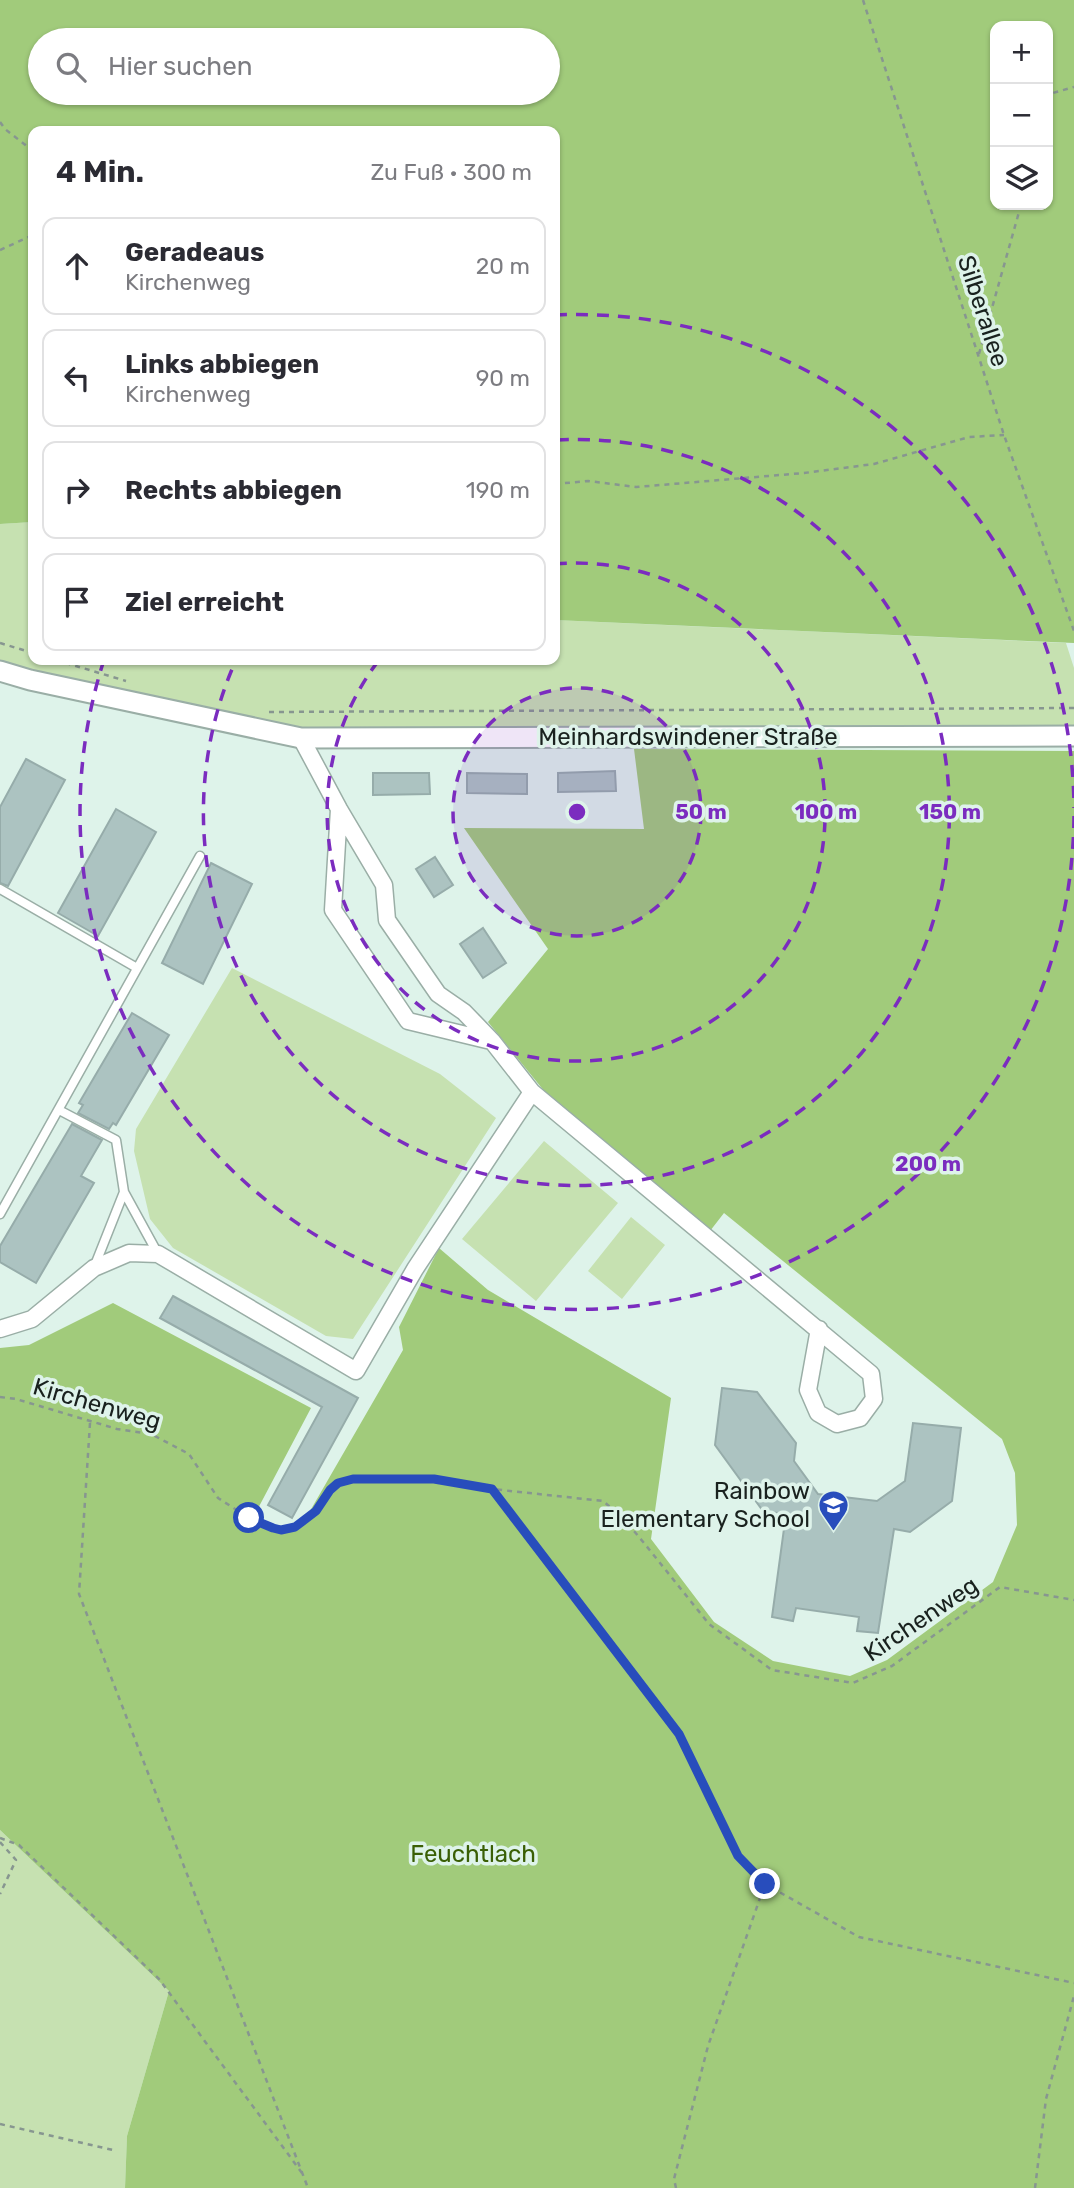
<!DOCTYPE html>
<html lang="de">
<head>
<meta charset="utf-8">
<style>
  :root { --surface:#fff; --page:#f2f2f3; --text:#2b2b33; --muted:#7c7c81; --line:#e1e1e2 }
  body { margin:0; font-family:Rubik,sans-serif; background:var(--page); color:var(--text) }
  .controls { position:absolute; right:21px; top:21px; display:grid; overflow:hidden; border-radius:14px; box-shadow:0 2px 5px #0004 }
  .controls button { width:63px; height:63px; display:grid; place-items:center; padding:0; border:0; border-bottom:2px solid var(--line); background:var(--surface); color:var(--text); font:35px sans-serif }
  .stop { position:absolute; width:21px; height:21px; margin:-16px; border:5px solid #284dbc; border-radius:50%; background:#fff }
  .stop.end { background:#284dbc; border-color:#fff; box-shadow:0 2px 7px #0008 }
  .list { margin:0; padding:0; list-style:none }
  h2 { display:flex; justify-content:space-between; align-items:center; height:91px; margin:0; padding:0 28px; font-size:30px }
  h2 small { font-size:23px; font-weight:400; color:var(--muted) }
  .list li { display:grid; grid-template-columns:46px 1fr auto; gap:21px; align-items:center; box-sizing:border-box; height:98px; margin:0 14px 14px; padding:0 14px; border:2px solid var(--line); border-radius:14px }
  .list b { display:block; font-size:26px; white-space:nowrap }
  .list p { margin:0; font-size:23px; white-space:nowrap; color:var(--muted) }
  .list em { font-size:23px; font-style:normal; color:var(--muted) }
  .icon { flex:none; width:38px; height:38px; fill:none; stroke:currentColor; stroke-width:2; stroke-linecap:round; stroke-linejoin:round }
  .map { position:relative; flex:none; width:1074px; height:2188px; overflow:hidden }
  .search { position:absolute; background:var(--surface); box-shadow:0 2px 5px #0004; left:28px; top:28px; width:532px; height:77px; display:flex; align-items:center; gap:18px; box-sizing:border-box; padding:0 24px; border-radius:38px; color:var(--muted); font-size:26px }
  .panel { position:absolute; background:var(--surface); box-shadow:0 2px 5px #0004; left:28px; top:126px; width:532px; height:539px; border-radius:14px }
  .map>svg:first-child { display:block }
</style>
</head>
<body>
<div class="map">
<svg width="1074" height="2188" viewBox="0 0 1074 2188">
  <rect width="100%" height="100%" fill="#def3ea"/>
  <!-- green -->
  <path fill="#c6e1b1" d="M 33,522 L 33,660 L 555,660 L 555,620 L 1066,643 L 1074,668 L 1074,728 L 298,731 L 0,668 L 0,524 Z
    M 232,968 L 440,1074 L 496,1118 L 353,1339 L 326,1336 L 173,1248 L 150,1219 L 134,1151 L 136,1129 Z
    M 544,1141 L 618,1203 L 536,1301 L 462,1239 Z
    M 631,1217 L 665,1245 L 622,1299 L 588,1271 Z
    M 0,1830 L 169,1991 L 127,2136 L 125,2188 L 0,2188 Z"/>
  <!-- forest -->
  <path fill="#a1cb7b" fill-rule="evenodd" d="M 0,0 L 1074,0 L 1074,643 L 555,620 L 555,131 L 33,131 L 33,522 L 0,524 ZM 995,26 L 1048,26 L 1048,205 L 995,205 ZM 40,40 L 548,40 L 548,93 L 40,93 Z
    M 634,749 L 1074,751 L 1074,2188 L 125,2188 L 127,2136 L 169,1991 L 0,1830 L 0,1348 L 29,1345 L 113,1303 L 311,1408 L 253,1518 C 278,1530 289,1532 310,1511 L 403,1350 L 399,1327 L 439,1248 L 488,1290 L 671,1398 L 651,1539 L 714,1622 L 773,1661 L 850,1676 L 887,1660 L 993,1582 L 1017,1525 L 1015,1473 L 1002,1439 L 724,1213 L 710,1231 L 545,1092 L 488,1022 L 548,949 L 464,828 L 644,829 Z"/>
  <!-- building -->
  <path fill="#acc3c1" stroke="#96acaa" stroke-width="2" d="M 26,759 L 65,780 L 8,886 L 0,883 L 0,807 Z
    M 615,771 L 616,791 L 558,792 L 558,773 Z
    M 373,773 L 429,773 L 430,794 L 373,795 Z
    M 467,773 L 527,774 L 527,794 L 467,793 Z
    M 116,809 L 156,832 L 98,936 L 58,913 Z
    M 435,857 L 453,885 L 434,897 L 416,869 Z
    M 211,863 L 252,884 L 203,984 L 162,963 Z
    M 483,928 L 506,963 L 483,978 L 460,944 Z
    M 132,1013 L 169,1035 L 116,1125 L 113,1123 L 109,1129 L 78,1113 L 83,1105 L 79,1103 Z
    M 72,1124 L 102,1140 L 81,1176 L 94,1183 L 36,1283 L 0,1262 L 0,1246 Z
    M 173,1296 L 358,1398 L 292,1518 L 268,1505 L 322,1407 L 160,1318 Z
    M 722,1388 L 757,1392 L 796,1443 L 794,1461 L 818,1494 L 877,1501 L 905,1481 L 913,1423 L 961,1428 L 952,1501 L 910,1532 L 894,1529 L 878,1633 L 857,1631 L 859,1617 L 796,1608 L 793,1621 L 772,1617 L 786,1514 L 763,1511 L 715,1445 Z"/>
  <g fill="none" stroke-linecap="round" stroke-linejoin="round">
    <defs>
      <path id="service" d="M 0,889 L 137,968
        M 59,1110 L 116,1140 L 124,1192 L 158,1254
        M 0,1214 L 200,856
        M 95,1265 L 124,1192"/>
      <path id="minor" d="M 339,809 L 333,910 L 408,1021 L 491,1041
        M 532,1092 L 871,1374 L 874,1399 L 860,1418 L 837,1424 L 818,1413 L 808,1390 L 819,1329
        M 0,1329 L 32,1319 L 94,1268 L 129,1253 L 158,1254 L 356,1371 L 415,1269 L 532,1092 L 492,1041 L 464,1012 L 438,994 L 387,920 L 384,885 L 339,809 L 301,738"/>
      <path id="tertiary" d="M 0,671 L 30,680 L 301,738 L 1074,736"/>
    </defs>
    <!-- service casing -->
    <use href="#service" stroke="#9aaea6" stroke-width="11"/>
    <!-- minor casing -->
    <use href="#minor" stroke="#9aaea6" stroke-width="19"/>
    <!-- tertiary casing -->
    <use href="#tertiary" stroke="#9aaea6" stroke-width="23"/>
    <!-- path -->
    <path stroke="#879690" stroke-width="2.5" stroke-dasharray="5 5" stroke-linecap="butt" d="M 863,0 L 1004,435 L 1074,631
      M 1048,112 L 1053,93 L 1074,87
      M 0,122 L 5,129 L 33,151
      M 0,250 L 33,235
      M 979,354 L 1021,205
      M 555,484 L 588,481 L 636,487 L 804,473 L 874,464 L 969,437 L 1004,435
      M 0,643 L 33,653
      M 56,660 L 126,681
      M 269,712 L 1074,708
      M 0,1397 L 16,1399 L 117,1429 L 151,1434 L 189,1454 L 218,1498 L 249,1518 L 273,1528 L 281,1530 L 295,1527 L 316,1511 L 329,1490 L 338,1483 L 353,1479 L 434,1479 L 492,1489 L 603,1501 L 624,1519 L 644,1543 L 709,1624 L 772,1670 L 853,1683 L 892,1666 L 1000,1587 L 1074,1600
      M 90,1423 L 79,1594 L 308,2188
      M 492,1489 L 679,1734 L 738,1856 L 765,1884 L 859,1937 L 1074,1983
      M 0,1838 L 19,1845 L 159,1979 L 302,2173
      M 0,1842 L 16,1860 L 0,1894
      M 0,2124 L 113,2150
      M 676,2188 L 674,2179 L 708,2046 L 765,1884
      M 1035,2188 L 1046,2099 L 1074,1996"/>
    <!-- service -->
    <use href="#service" stroke="#fff" stroke-width="8"/>
    <!-- minor -->
    <use href="#minor" stroke="#fff" stroke-width="16"/>
    <!-- tertiary -->
    <use href="#tertiary" stroke="#fff" stroke-width="19"/>
  </g>
  <g fill="none" stroke-linecap="round" stroke-linejoin="round">
    <!-- route -->
    <path stroke="#284dbc" stroke-width="9" d="M 249,1518 L 273,1528 L 281,1530 L 295,1527 L 316,1511 L 330,1490 L 338,1483 L 353,1479 L 434,1479 L 492,1489 L 679,1734 L 738,1856 L 765,1884"/>
  </g>
  <!-- distance rings -->
  <circle cx="577" cy="812" r="124" fill="#7b2cbf" fill-opacity=".12"/>
  <g fill="none" stroke="#7b2cbf" stroke-width="3.5" stroke-dasharray="12 9">
    <circle cx="577" cy="812" r="124"/>
    <path d="M555 564A249 249 0 1 1 379 660"/>
    <path d="M557 440A373 373 0 1 1 236 660"/>
    <path d="M1074 816A497 497 0 1 1 103 663M555 315A497 497 0 0 1 1074 808"/>
  </g>
  <!-- icons -->
  <defs>
    <symbol id="school-pin" viewBox="-11 -11 22 30"><path d="M0 17L-7.5 6A9.5 9.5 0 1 1 7.5 6Z" fill="#284dbc" stroke="#def3ea"/><path d="M0-5L7-2L0 1L-7-2ZM-4 1L0 2.5L4 1V4Q0 6-4 4Z" fill="#fff"/></symbol>
  </defs>
  <g fill-rule="evenodd">
    <use href="#school-pin" x="816" y="1488" width="35" height="47"/>
  </g>
  <g text-anchor="middle" stroke-width="7" stroke-linejoin="round" paint-order="stroke">
    <!-- street labels -->
    <g font-size="24" fill="#19211e" stroke="#def3ea">
      <text transform="translate(983 311) rotate(72)" y="8">Silberallee</text>
      <text x="688" y="745">Meinhardswindener Straße</text>
      <text transform="translate(97 1404) rotate(16)" y="8">Kirchenweg</text>
      <text transform="translate(921 1619) rotate(-34)" y="8">Kirchenweg</text>
    </g>
    <!-- poi labels -->
    <g font-size="24" fill="#19211e" stroke="#def3ea" text-anchor="end">
      <text x="810" y="1499">Rainbow<tspan x="810" dy="28">Elementary School</tspan></text>
    </g>
    <!-- park labels -->
    <g font-size="24" fill="#3a5f05" stroke="#def3ea">
      <text x="473" y="1862">Feuchtlach</text>
    </g>
  </g>
  <circle cx="577" cy="812" r="10" fill="#7b2cbf" stroke="#def3ea" stroke-width="3.5"/>
  <g font-size="21" text-anchor="middle" font-weight="bold" fill="#7b2cbf" stroke="#def3ea" stroke-width="7" stroke-linejoin="round" paint-order="stroke">
    <text x="701" y="819">50 m</text>
    <text x="826" y="819">100 m</text>
    <text x="950" y="819">150 m</text>
    <text x="928" y="1171">200 m</text>
  </g>
</svg>
<div class="controls">
<button>+</button>
<button>−</button>
<button><svg class="icon" aria-label="layers" viewBox="0 0 24 24"><path d="M12 4l9 5-9 5-9-5zM3 14l9 5 9-5"/></svg></button>
</div>
<div class="stop" style="left:249px;top:1518px"></div>
<div class="stop end" style="left:765px;top:1884px"></div>
<div class="search"><svg class="icon" aria-label="search" viewBox="0 0 24 24"><circle cx="10" cy="10" r="6"/><path d="M15 15l6 6"/></svg>Hier suchen</div>
<section class="panel">
<h2>4 Min.<small>Zu Fuß · 300 m</small></h2>
<ul class="list">
<li><svg class="icon" aria-label="ahead" viewBox="0 0 24 24"><path d="M12 20V5M6 11l6-6 6 6"/></svg><div><b>Geradeaus</b><p>Kirchenweg</p></div><em>20 m</em></li>
<li><svg class="icon" aria-label="left" viewBox="0 0 24 24"><path d="M17 20v-9H6M10 6l-5 5 5 5"/></svg><div><b>Links abbiegen</b><p>Kirchenweg</p></div><em>90 m</em></li>
<li><svg class="icon" aria-label="right" viewBox="0 0 24 24"><path d="M7 20v-9h11M14 6l5 5-5 5"/></svg><div><b>Rechts abbiegen</b></div><em>190 m</em></li>
<li><svg class="icon" aria-label="arrive" viewBox="0 0 24 24"><path d="M6 21V4h12l-3 4 3 4H6"/></svg><div><b>Ziel erreicht</b></div></li>
</ul>
</section>
</div>
</body>
</html>
